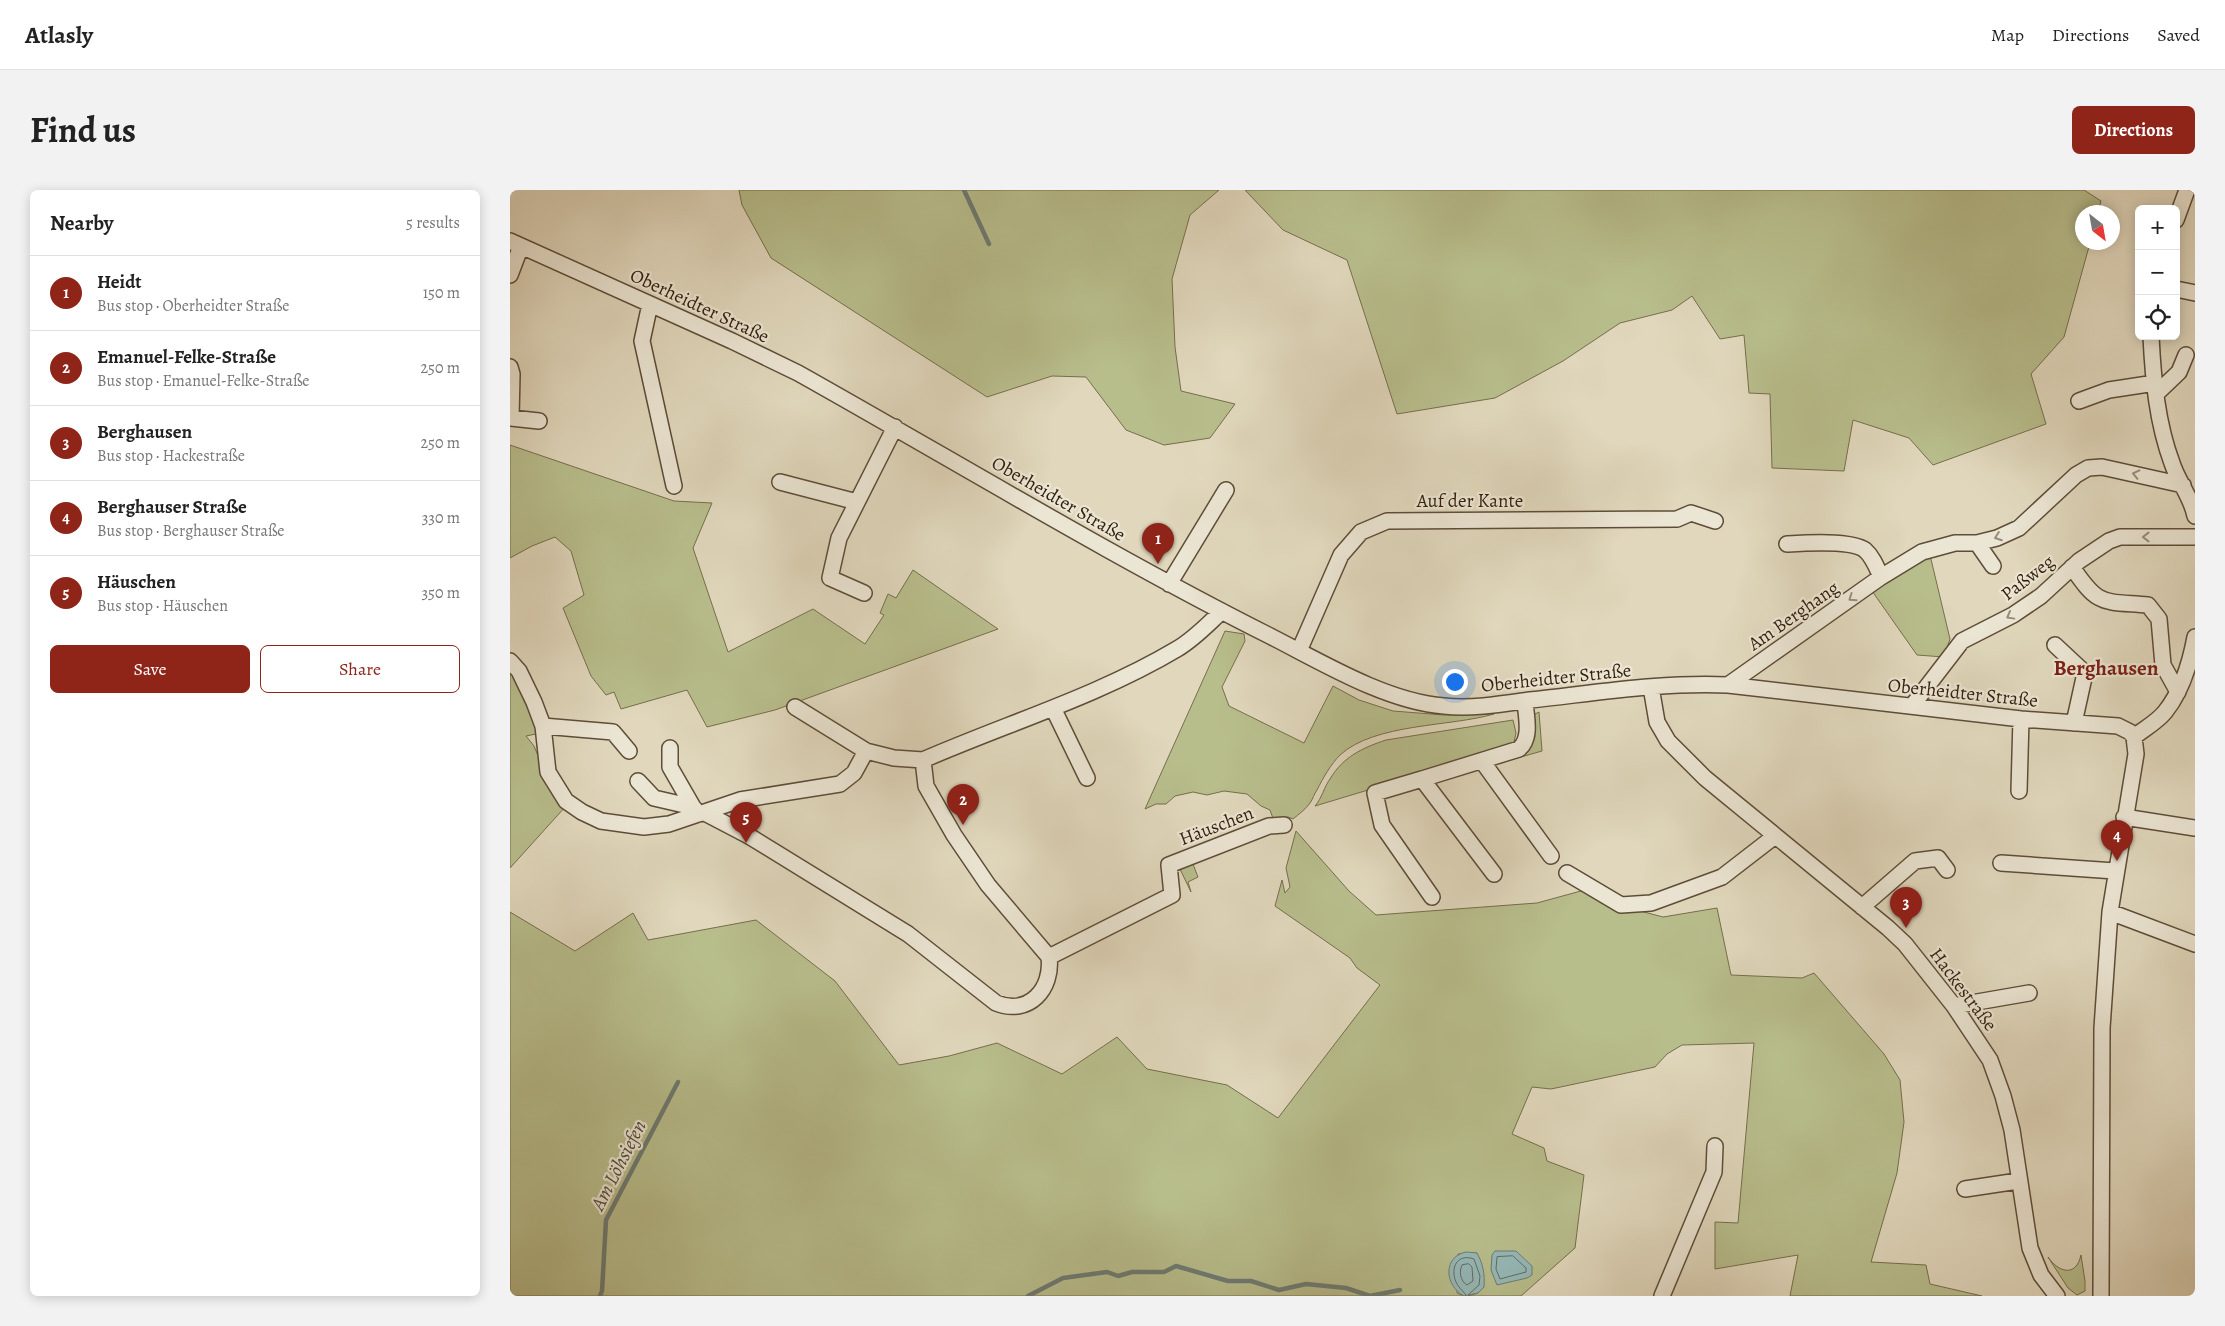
<!DOCTYPE html>
<html lang="en">
<head>
<meta charset="utf-8">
<style>
  :root { --surface:#fff; --page:#f2f2f2; --text:#222; --muted:#767676; --line:#e0e0e0; --accent:#8f2418 }
  body { margin:0; font-family:Alegreya,serif; background:var(--page); color:var(--text) }
  .controls { position:absolute; right:15px; top:15px; display:grid; overflow:hidden; border-radius:8px; box-shadow:0 2px 12px #0003 }
  .controls button { width:45px; height:45px; display:grid; place-items:center; padding:0; border:0; border-bottom:1px solid var(--line); background:var(--surface); color:var(--text); font:25px sans-serif }
  .compass { position:absolute; left:1565px; top:15px; width:45px; height:45px; border-radius:50%; background:var(--surface); box-shadow:0 2px 12px #0003; rotate:149deg }
  .you { position:absolute; left:944px; top:491px; width:18px; height:18px; margin:-12px; border:4px solid #fff; border-radius:50%; background:#1a73e8; box-shadow:0 0 0 8px #1a73e833 }
  .badge { display:grid; place-items:center; width:32px; height:32px; border-radius:50%; background:var(--accent); color:#fff; font-size:16px; font-weight:700 }
  .pin { position:absolute; translate:-50% -41px; filter:drop-shadow(0 1px 2px #0008) }
  .pin::after { content:''; position:absolute; top:26px; width:18px; height:15px; background:inherit; clip-path:polygon(0 0,100% 0,50% 100%) }
  .list { margin:0; padding:0; list-style:none }
  h2 { display:flex; justify-content:space-between; align-items:center; height:65px; margin:0; padding:0 20px; font-size:21px }
  h2 small { font-size:16px; font-weight:400; color:var(--muted) }
  .list li { display:grid; grid-template-columns:32px 1fr auto; gap:15px; align-items:center; box-sizing:border-box; height:75px; padding:0 20px; border-top:1px solid var(--line) }
  .list b { display:block; font-size:19px; white-space:nowrap }
  .list p { margin:0; font-size:16px; white-space:nowrap; color:var(--muted) }
  .list em { font-size:16px; font-style:normal; color:var(--muted) }
  .actions { display:flex; gap:10px; padding:15px 20px }
  .actions a { flex:1; padding:11px 0; border:1px solid var(--accent); border-radius:8px; text-align:center; font-size:18px; color:var(--accent) }
  .actions .main { background:var(--accent); color:#fff }
  .icon { flex:none; width:28px; height:28px; fill:none; stroke:currentColor; stroke-width:2; stroke-linecap:round; stroke-linejoin:round }
  .map { position:relative; flex:none; width:1685px; height:1106px; overflow:hidden; border-radius:8px }
  header { display:flex; align-items:center; gap:30px; box-sizing:border-box; height:70px; padding:0 25px; background:var(--surface); border-bottom:1px solid var(--line) }
  header strong { font-size:24px }
  nav { display:flex; gap:28px; margin-inline-start:auto; font-size:18px }
  .intro { display:flex; align-items:center; justify-content:space-between; box-sizing:border-box; height:120px; padding:0 30px }
  h1 { margin:0; font-size:35px }
  .button { padding:12px 22px; border-radius:8px; background:var(--accent); color:#fff; font-size:18px; font-weight:700 }
  main { display:flex; gap:30px; padding:0 30px }
  aside { flex:1; background:var(--surface); border-radius:8px; box-shadow:0 2px 12px #0003 }
  .map>svg:first-child { display:block }
</style>
</head>
<body>
<header>
<strong>Atlasly</strong>
<nav><a>Map</a><a>Directions</a><a>Saved</a></nav>
</header>
<div class="intro"><h1>Find us</h1><a class="button">Directions</a></div>
<main>
<aside>
<h2>Nearby<small>5 results</small></h2>
<ul class="list">
<li><span class="badge">1</span><div><b>Heidt</b><p>Bus stop · Oberheidter Straße</p></div><em>150 m</em></li>
<li><span class="badge">2</span><div><b>Emanuel-Felke-Straße</b><p>Bus stop · Emanuel-Felke-Straße</p></div><em>250 m</em></li>
<li><span class="badge">3</span><div><b>Berghausen</b><p>Bus stop · Hackestraße</p></div><em>250 m</em></li>
<li><span class="badge">4</span><div><b>Berghauser Straße</b><p>Bus stop · Berghauser Straße</p></div><em>330 m</em></li>
<li><span class="badge">5</span><div><b>Häuschen</b><p>Bus stop · Häuschen</p></div><em>350 m</em></li>
</ul>
<div class="actions"><a class="main">Save</a><a>Share</a></div>
</aside>
<div class="map">
<svg width="1685" height="1106" viewBox="0 0 1685 1106">
  <rect width="100%" height="100%" fill="#e0d7bc"/>
  <filter id="stains"><feTurbulence type="fractalNoise" baseFrequency=".004" numOctaves="4"/><feColorMatrix values="0 0 0 0 .2 0 0 0 0 .09 0 0 0 0 .02 0 0 0 .5 -.17"/></filter>
  <radialGradient id="worn" r=".72"><stop offset=".6" stop-color="#630" stop-opacity="0"/><stop offset="1" stop-color="#630" stop-opacity=".3"/></radialGradient>
  <!-- green -->
  <path fill="#b8bd8c" stroke="#766e4c" d="M 229,0 L 709,0 L 680,25 L 662,89 L 665,157 L 671,201 L 725,214 L 700,248 L 654,255 L 616,240 L 576,187 L 542,186 L 477,207 L 261,68 L 232,15 Z
    M 735,0 L 1574,0 L 1591,11 L 1588,22 L 1572,22 L 1572,52 L 1580,53 L 1554,147 L 1521,184 L 1536,234 L 1423,275 L 1399,248 L 1343,230 L 1334,281 L 1262,278 L 1260,204 L 1239,203 L 1234,145 L 1210,149 L 1182,106 L 1162,120 L 1110,133 L 1053,171 L 985,208 L 887,224 L 837,70 L 773,40 Z
    M 0,255 L 164,311 L 202,313 L 183,358 L 218,462 L 303,419 L 355,454 L 374,425 L 370,423 L 378,404 L 386,408 L 403,380 L 488,439 L 265,520 L 197,537 L 177,500 L 111,519 L 104,502 L 96,505 L 81,486 L 53,418 L 74,405 L 61,361 L 45,347 L 22,356 L 0,368 Z
    M 1420,365 L 1440,449 L 1434,467 L 1407,465 L 1362,401 Z
    M 715,441 L 734,444 L 735,451 L 712,497 L 719,516 L 794,553 L 823,496 L 849,510 L 883,521 L 934,525 L 984,524 C 940,537 865,533 830,565 C 821,574 813,588 807,600 C 804,604 803,609 800,613 C 796,619 789,624 783,629 L 778,627 L 765,634 L 760,620 L 751,616 L 737,604 L 714,601 L 697,605 L 683,602 L 665,606 L 656,614 L 646,614 L 635,619 Z
    M 0,474 L 31,543 L 16,546 L 24,556 L 42,599 L 56,616 L 0,678 Z
    M 1029,522 L 1032,561 L 1004,569 L 992,570 L 1018,560 L 1025,547 L 1023,525 Z
    M 1003,530 L 1006,543 L 1004,552 L 994,559 L 805,616 C 812,608 814,597 820,589 C 833,567 852,558 876,550 Z
    M 786,641 L 839,701 L 866,725 L 1027,713 L 1089,696 L 1096,712 L 1153,727 L 1207,718 L 1221,785 L 1292,788 L 1304,783 L 1374,864 L 1390,890 L 1394,932 L 1387,983 L 1361,1072 L 1416,1075 L 1420,1094 L 1472,1106 L 1280,1106 L 1288,1065 L 1205,1079 L 1205,1032 L 1228,1033 L 1244,853 L 1172,855 L 1157,864 L 1145,877 L 1041,899 L 1022,897 L 1002,944 L 1034,958 L 1037,971 L 1074,985 L 1065,1058 L 1011,1106 L 958,1106 L 968,1103 L 967,1063 L 948,1064 L 947,1103 L 954,1106 L 0,1106 L 0,722 L 65,761 L 123,723 L 138,750 L 246,730 L 325,791 L 389,875 L 439,866 L 487,853 L 552,884 L 607,847 L 637,879 L 717,895 L 768,928 L 870,795 L 847,778 L 840,768 L 765,716 L 772,690 L 775,703 L 780,697 L 776,678 Z
    M 681,669 L 688,687 L 678,692 L 681,702 L 669,677 Z
    M 1571,1065 L 1575,1091 L 1575,1101 L 1567,1105 L 1558,1098 L 1538,1067 C 1548,1082 1566,1088 1571,1065 Z"/>
  <!-- water -->
  <path fill="#95b8b7" stroke="#6e7b73" d="M 985,1061 L 1006,1061 L 1022,1076 L 1022,1085 L 1017,1088 L 987,1095 L 981,1080 L 982,1065 Z
    M 956,1062 L 967,1063 C 973,1074 975,1084 974,1097 L 968,1103 L 954,1106 C 935,1096 932,1067 956,1062 Z"/>
  <g fill="none" stroke-linecap="round" stroke-linejoin="round">
    <!-- shore -->
    <path stroke="#646c62" stroke-width="1" d="M 1003,1066 L 1016,1078 L 1016,1082 L 990,1089 L 986,1079 L 987,1067 Z
      M 959,1074 L 962,1077 L 963,1091 L 957,1095 C 950,1091 949,1081 952,1075 Z
      M 955,1106 L 956,1105 C 953,1101 948,1097 946,1092 C 940,1078 947,1063 964,1069 L 970,1086 L 969,1095 L 958,1105 L 959,1106"/>
    <!-- stream -->
    <path stroke="#6e7b73" stroke-width="4.5" d="M 454,0 L 479,54
      M 90,1106 L 92,1101 L 96,1030 L 168,892
      M 518,1106 L 553,1088 L 597,1082 L 608,1086 L 622,1082 L 654,1082 L 666,1076 L 718,1091 L 741,1091 L 769,1100 L 796,1094 L 836,1098 L 860,1106
      M 860,1106 L 890,1100"/>
    <defs>
      <path id="minor" d="M 1666,30 L 1677,0
        M 0,51 L 222,151 L 288,183 C 445,271 599,365 760,446 C 811,472 877,512 934,516 C 962,519 992,514 1020,510 C 1086,503 1152,492 1218,495 L 1511,529 L 1608,536 L 1620,542 L 1624,547
        M 0,85 L 11,56
        M 1666,99 L 1685,103
        M 140,114 L 132,151 L 164,296
        M 1641,146 C 1643,188 1647,233 1662,273 C 1668,292 1681,306 1685,326
        M 0,177 L 2,184 L 1,228 L 29,231
        M 1646,204 L 1669,182 L 1676,165
        M 1569,211 L 1599,200 L 1645,193
        M 270,292 L 347,312
        M 1467,353 L 1483,376
        M 1277,354 C 1294,353 1342,350 1355,360 C 1363,367 1367,378 1371,387
        M 1562,377 C 1589,417 1592,411 1638,415 L 1649,429 L 1653,475 L 1668,502
        M 659,394 L 716,300
        M 354,403 L 320,388 L 329,348 L 385,237
        M 1545,455 L 1575,483 L 1564,533
        M 789,461 L 831,365 L 851,342 L 877,331 L 1167,329 L 1181,323 L 1205,331
        M 0,471 L 9,481 L 24,512 L 33,536 L 38,582 L 56,611 L 72,622 L 91,631 L 134,637 L 159,634 L 230,610 L 330,594 L 344,583 L 356,561
        M 1218,495 L 1371,387 L 1412,362 L 1445,353 L 1467,353 L 1487,348 L 1509,338 L 1566,285 L 1578,278 L 1592,277 L 1673,295
        M 1141,497 L 1147,532 L 1158,551 L 1195,588 L 1378,738 L 1395,754 L 1444,816 L 1480,870 L 1493,906 L 1502,940 L 1520,1058 L 1531,1085 L 1547,1106
        M 1402,516 L 1452,451 L 1503,425 L 1531,406 L 1569,371 L 1599,351 L 1610,347 L 1685,347
        M 285,517 L 356,561 L 384,568 L 413,570
        M 543,518 L 577,588
        M 33,536 L 103,542 L 119,561
        M 1624,547 C 1634,539 1647,532 1655,522 C 1672,501 1680,474 1685,447
        M 160,558 L 160,577 L 183,617
        M 972,571 L 1041,666
        M 912,589 L 865,603 L 872,635 L 922,707
        M 128,591 L 144,608 L 183,617 L 189,624
        M 1509,601 L 1511,529
        M 195,623 L 239,646 L 398,744 L 486,813 C 519,826 543,799 539,767
        M 1614,627 L 1685,638
        M 1491,673 L 1605,681
        M 1057,683 L 1111,715 L 1141,713 L 1212,687 L 1265,646
        M 984,684 L 912,589 L 1009,559 C 1022,548 1016,527 1015,511
        M 1352,717 L 1405,671 L 1428,668 L 1437,680
        M 1600,722 L 1685,754
        M 539,767 L 478,695 L 444,645 L 416,596 L 413,570 C 498,533 588,506 667,459 C 684,449 697,435 711,422
        M 539,767 L 662,705 L 659,675 L 759,636 L 774,635
        M 1444,816 L 1519,803
        M 1455,999 L 1508,991
        M 1152,1106 L 1204,982 L 1205,956
        M 1591,1106 L 1592,838 L 1600,722 L 1626,564 L 1624,547"/>
    </defs>
    <!-- minor casing -->
    <use href="#minor" stroke="#5e4d39" stroke-width="18"/>
    <!-- minor -->
    <use href="#minor" stroke="#ebe5d3" stroke-width="15"/>
  </g>
  <!-- one-way arrows -->
  <defs><path id="oneway-chevron" d="M-2-3.5L2.5 0L-2 3.5" fill="none" stroke-width="1.6" stroke-linecap="round" stroke-linejoin="round" transform="scale(1.25)"/></defs>
  <g stroke="#988c7a">
    <use href="#oneway-chevron" transform="translate(1626 284) rotate(-167)"/>
    <use href="#oneway-chevron" transform="translate(1488 347) rotate(160)"/>
    <use href="#oneway-chevron" transform="translate(1636 347) rotate(-180)"/>
    <use href="#oneway-chevron" transform="translate(1342 408) rotate(145)"/>
    <use href="#oneway-chevron" transform="translate(1500 426) rotate(151)"/>
  </g>
  <g text-anchor="middle" stroke-width="4.5" stroke-linejoin="round" paint-order="stroke">
    <!-- street labels -->
    <g font-size="19" fill="#331f0d" stroke="#ebe5d3">
      <text transform="translate(190 115) rotate(25)" y="7">Oberheidter Straße</text>
      <text transform="translate(549 308) rotate(30)" y="7">Oberheidter Straße</text>
      <text x="960" y="317">Auf der Kante</text>
      <text transform="translate(1517 387) rotate(-38)" y="7">Paßweg</text>
      <text transform="translate(1283 425) rotate(-35)" y="7">Am Berghang</text>
      <text transform="translate(1046 487) rotate(-6)" y="7">Oberheidter Straße</text>
      <text transform="translate(1453 502) rotate(6)" y="7">Oberheidter Straße</text>
      <text transform="translate(706 635) rotate(-21)" y="7">Häuschen</text>
      <text transform="translate(1454 799) rotate(53)" y="7">Hackestraße</text>
    </g>
    <!-- water labels -->
    <g font-size="20" font-style="italic" fill="#504d40" stroke="#ebe5d3">
      <text transform="translate(108 975) rotate(-63)" y="7">Am Löhsiefen</text>
    </g>
    <!-- quarter labels -->
    <g font-size="21" font-weight="bold" fill="#7a1f14" stroke="#ebe5d3">
      <text x="1596" y="485">Berghausen</text>
    </g>
  </g>
  <rect width="100%" height="100%" filter="url(#stains)"/>
  <rect width="100%" height="100%" fill="url(#worn)"/>
</svg>
<div class="controls">
<button>+</button>
<button>−</button>
<button><svg class="icon" aria-label="locate" viewBox="0 0 24 24"><circle cx="12" cy="12" r="6"/><path d="M12 2v4M12 18v4M2 12h4M18 12h4"/></svg></button>
</div>
<svg class="compass" viewBox="-18 -18 36 36"><path d="M0-13l5 13h-10z" fill="#e53935"/><path d="M0 13l5-13h-10z" fill="#767676"/></svg>
<div class="you"></div>
<div class="pin badge" style="left:648px;top:374px">1</div>
<div class="pin badge" style="left:453px;top:635px">2</div>
<div class="pin badge" style="left:1396px;top:738px">3</div>
<div class="pin badge" style="left:1607px;top:671px">4</div>
<div class="pin badge" style="left:236px;top:653px">5</div>
</div>
</main>
</body>
</html>
